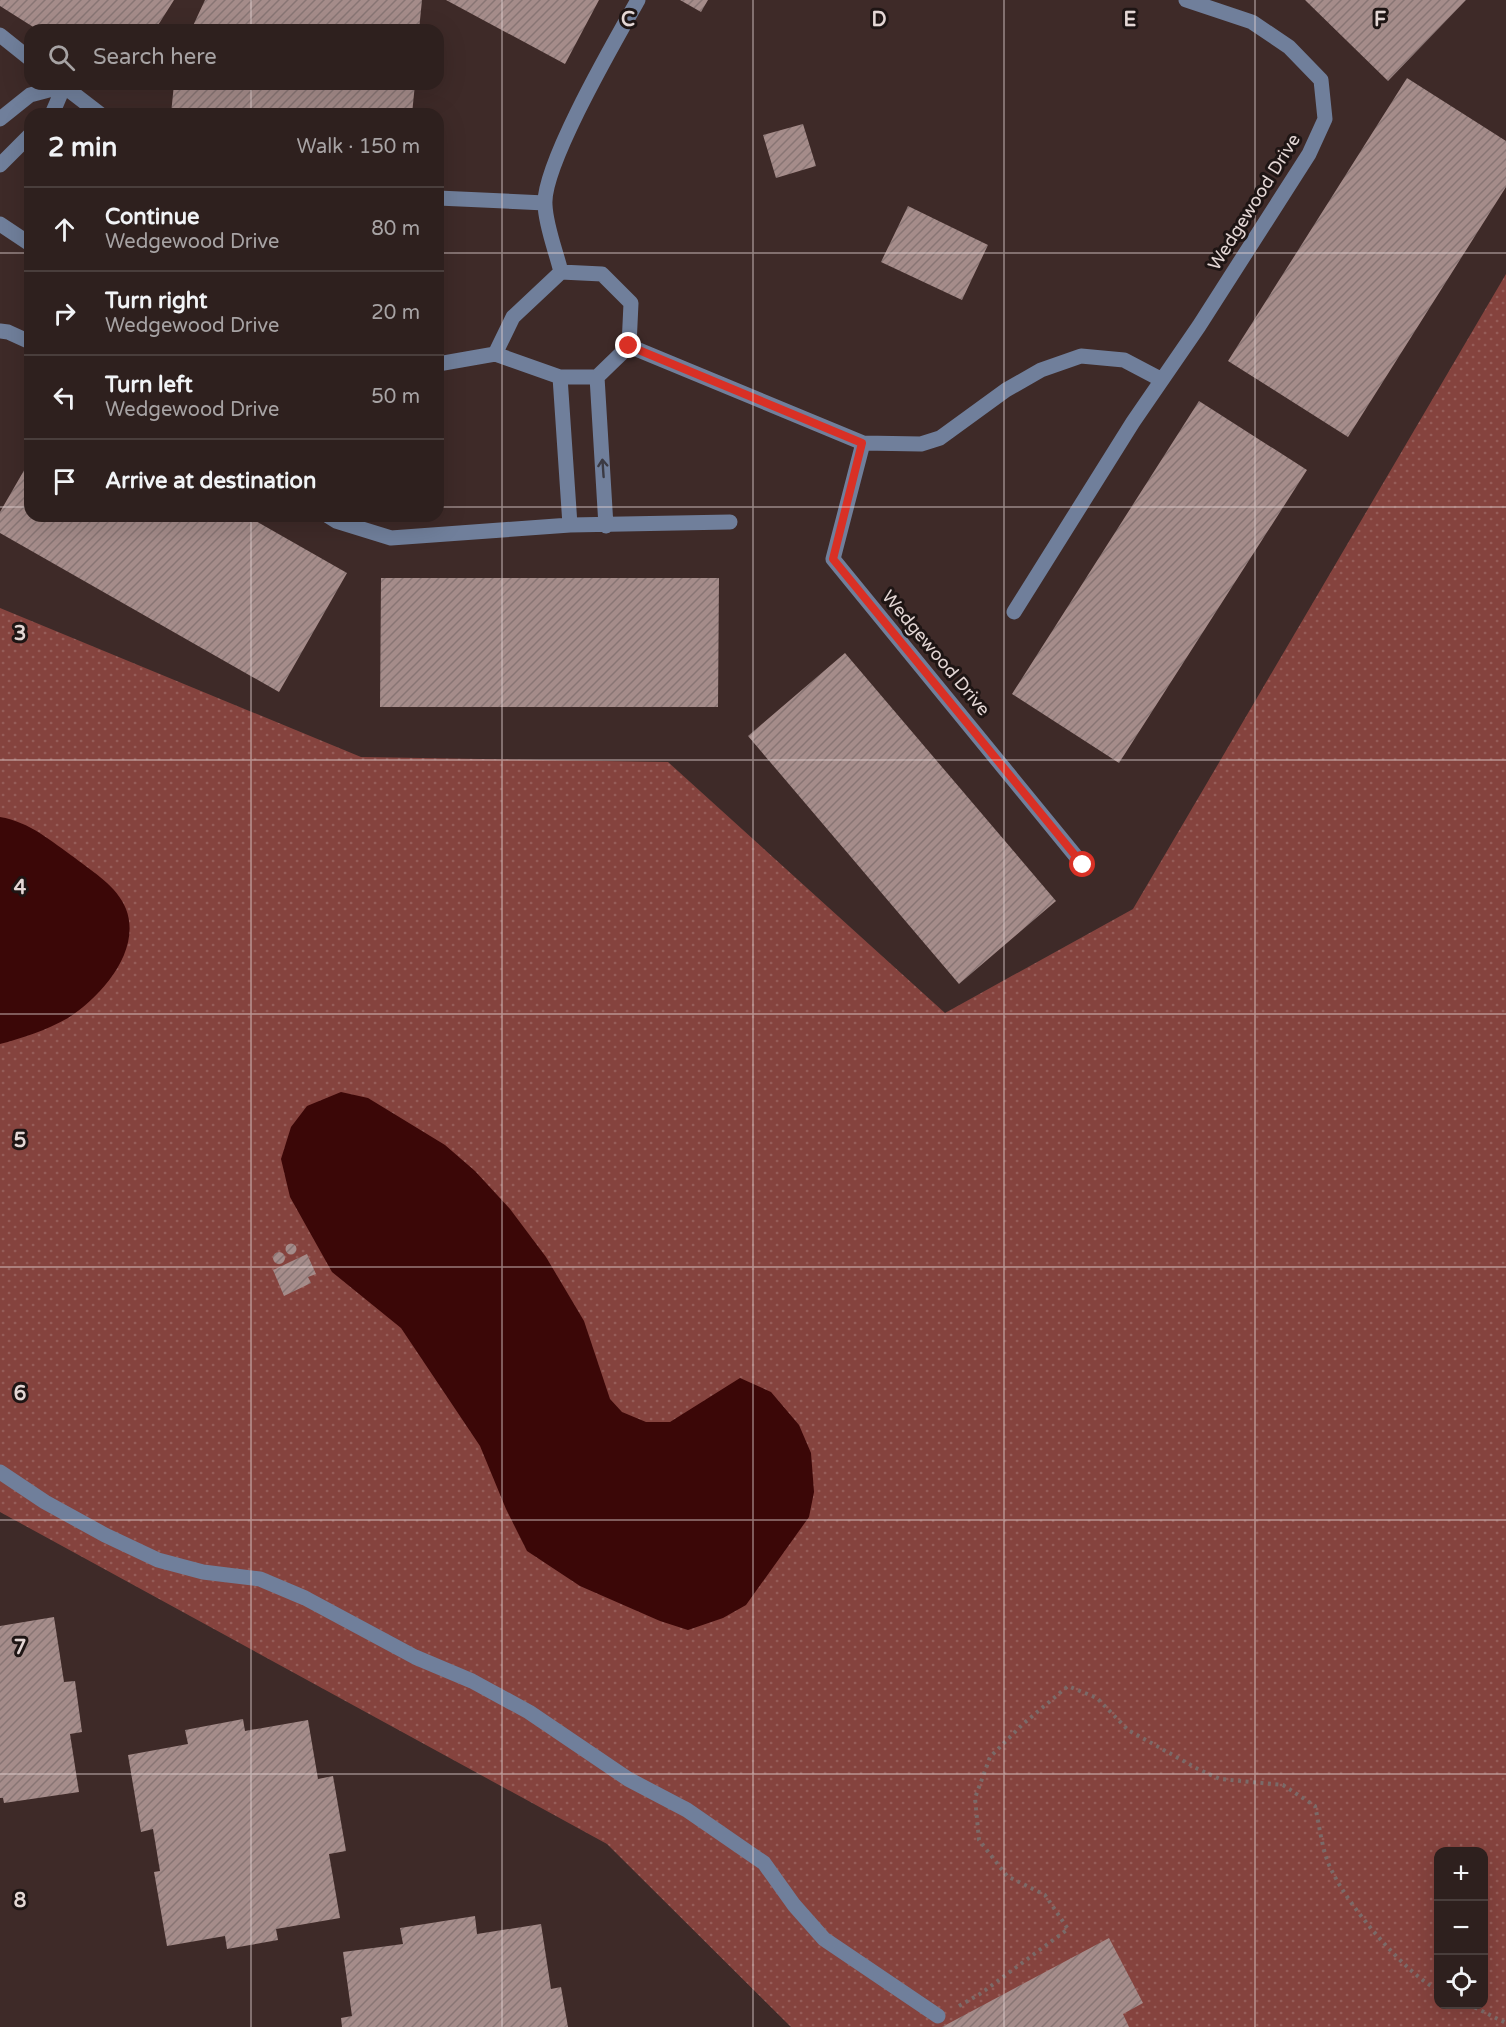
<!DOCTYPE html>
<html lang="en">
<head>
<meta charset="utf-8">
<style>
  :root { --surface:#2e201e; --page:#3a2d2b; --text:#f1f3f6; --muted:#a7a3a4; --line:#493e3c }
  body { margin:0; font-family:"Varela Round",sans-serif; background:var(--page); color:var(--text) }
  .controls { position:absolute; right:18px; bottom:18px; display:grid; overflow:hidden; border-radius:12px; box-shadow:0 6px 24px #0002 }
  .controls button { width:54px; height:54px; display:grid; place-items:center; padding:0; border:0; border-bottom:2px solid var(--line); background:var(--surface); color:var(--text); font:30px sans-serif }
  .stop { position:absolute; width:18px; height:18px; margin:-14px; border:4px solid #d93025; border-radius:50%; background:#fff }
  .stop.end { background:#d93025; border-color:#fff; box-shadow:0 2px 6px #0008 }
  .list { margin:0; padding:0; list-style:none }
  h2 { display:flex; justify-content:space-between; align-items:center; height:78px; margin:0; padding:0 24px; font-size:26px }
  h2 small { font-size:20px; font-weight:400; color:var(--muted) }
  .list li { display:grid; grid-template-columns:39px 1fr auto; gap:18px; align-items:center; box-sizing:border-box; height:84px; padding:0 24px; border-top:2px solid var(--line) }
  .list b { display:block; font-size:22px; white-space:nowrap }
  .list p { margin:0; font-size:20px; white-space:nowrap; color:var(--muted) }
  .list em { font-size:20px; font-style:normal; color:var(--muted) }
  .icon { flex:none; width:33px; height:33px; fill:none; stroke:currentColor; stroke-width:2; stroke-linecap:round; stroke-linejoin:round }
  .map { position:relative; flex:none; width:1506px; height:2027px; overflow:hidden }
  .search { position:absolute; background:var(--surface); box-shadow:0 6px 24px #0002; left:24px; top:24px; width:420px; height:66px; display:flex; align-items:center; gap:15px; box-sizing:border-box; padding:0 21px; border-radius:18px; color:var(--muted); font-size:22px }
  .panel { position:absolute; background:var(--surface); box-shadow:0 6px 24px #0002; left:24px; top:108px; width:420px; height:414px; border-radius:18px }
  .map>svg:first-child { display:block }
</style>
</head>
<body>
<div class="map">
<svg width="1506" height="2027" viewBox="0 0 1506 2027">
  <defs>
    <pattern id="grass-dots" width="8" height="8" patternUnits="userSpaceOnUse" patternTransform="scale(1.5)"><rect width="8" height="8" fill="#85433e"/><path d="M2 2h.1M6 6h.1" fill="none" stroke="#965d59" stroke-width="1.8" stroke-linecap="round"/></pattern>
    <pattern id="building-hatch" width="6" height="6" patternUnits="userSpaceOnUse" patternTransform="scale(1.5)"><rect width="6" height="6" fill="#a58c8a"/><path d="M-1 1l2-2M0 6l6-6M5 7l2-2" fill="none" stroke="#887574"/></pattern>
  </defs>
  <rect width="100%" height="100%" fill="#3e2a28"/>
  <!-- grass -->
  <path fill="url(#grass-dots)" fill-rule="evenodd" d="M 1506,274 L 1506,2027 L 791,2027 L 607,1844 L 0,1512 L 0,608 L 361,757 L 668,762 L 945,1013 L 1133,909 ZM 1438,1852 L 1484,1852 L 1484,2004 L 1438,2004 Z"/>
  <!-- water -->
  <path fill="#3b0707" d="M 0,817 C 30,822 51,841 75,858 C 93,872 117,886 126,909 C 142,951 101,997 68,1018 C 47,1030 23,1038 0,1044 Z
    M 341,1092 L 368,1098 L 445,1145 L 475,1171 L 510,1209 L 546,1257 L 584,1321 L 610,1399 L 622,1412 L 646,1422 L 670,1422 L 740,1378 L 771,1392 L 799,1425 L 811,1453 L 814,1492 L 809,1517 L 746,1605 L 723,1618 L 688,1630 L 660,1621 L 580,1586 L 527,1551 L 506,1509 L 480,1446 L 401,1328 L 332,1272 L 290,1197 L 281,1159 L 291,1127 L 307,1106 Z"/>
  <!-- building -->
  <path fill="url(#building-hatch)" d="M 0,0 L 174,0 L 155,30 L 38,30 L 0,6 Z
    M 205,0 L 422,0 L 419,30 L 191,30 Z
    M 446,0 L 599,0 L 565,64 Z
    M 680,0 L 708,0 L 701,12 Z
    M 1305,0 L 1466,0 L 1388,81 Z
    M 1407,78 L 1506,141 L 1506,187 L 1348,437 L 1228,361 Z
    M 174,84 L 415,84 L 412,114 L 171,114 Z
    M 803,124 L 816,166 L 776,178 L 763,135 Z
    M 908,206 L 988,245 L 962,300 L 881,262 Z
    M 1199,401 L 1307,470 L 1119,763 L 1012,694 Z
    M 30,460 L 30,516 L 247,516 L 347,573 L 279,692 L 0,533 L 0,512 Z
    M 381,578 L 719,578 L 718,707 L 380,707 Z
    M 845,653 L 1056,901 L 959,984 L 748,736 Z
    M285.5 1249a5.5 5.5 0 1 1 11 0a5.5 5.5 0 1 1-11 0Z
    M273 1258a6 6 0 1 1 12 0a6 6 0 1 1-12 0Z
    M 307,1254 L 316,1274 L 308,1277 L 311,1283 L 284,1296 L 273,1270 Z
    M 54,1617 L 64,1682 L 75,1681 L 82,1732 L 70,1734 L 79,1792 L 4,1803 L 3,1798 L 0,1798 L 0,1626 Z
    M 243,1719 L 245,1731 L 308,1720 L 318,1779 L 333,1776 L 346,1851 L 329,1854 L 340,1918 L 276,1929 L 278,1940 L 227,1949 L 225,1936 L 167,1946 L 154,1872 L 160,1871 L 153,1829 L 141,1832 L 128,1755 L 188,1744 L 185,1730 Z
    M 475,1916 L 477,1934 L 541,1924 L 551,1989 L 561,1987 L 568,2027 L 342,2027 L 341,2018 L 352,2016 L 343,1952 L 403,1944 L 400,1928 Z
    M 1109,1938 L 1143,2003 L 1123,2014 L 1129,2027 L 942,2027 Z"/>
  <g fill="none" stroke-linecap="round" stroke-linejoin="round">
    <!-- path -->
    <path stroke="#7b6a68" stroke-width="4" stroke-dasharray="3 4.5" stroke-linecap="butt" d="M 1468,2004 L 1506,2023
      M 959,2006 L 980,1994 L 1068,1929 L 1045,1895 L 1007,1876 L 979,1840 L 975,1798 L 990,1757 L 1023,1724 L 1068,1686 L 1097,1698 L 1128,1730 L 1198,1769 L 1220,1779 L 1283,1785 L 1315,1806 C 1320,1827 1322,1854 1333,1873 C 1350,1908 1405,1973 1438,1990"/>
    <!-- minor -->
    <path stroke="#707f9b" stroke-width="15" d="M 0,35 L 30,59
      M 61,84 L 100,114
      M 0,119 L 30,95 L 64,86 L 52,114
      M 0,165 L 30,135
      M 438,198 L 545,203
      M 0,224 L 30,244
      M 561,272 C 556,251 546,227 545,205 C 542,166 616,39 638,0
      M 0,331 L 8,332 L 30,342
      M 629,346 L 863,443 L 921,444 L 940,438 L 1006,390 L 1041,370 L 1081,356 L 1124,360 L 1162,380
      M 438,364 L 495,354 L 560,377 L 597,377 L 629,346 L 631,303 L 602,274 L 561,272 L 513,317 L 495,354
      M 560,377 L 570,525
      M 597,377 L 606,526
      M 863,443 L 833,559 L 1083,865
      M 328,516 L 336,521 L 391,538 L 570,525 L 730,522
      M 1014,612 L 1133,422 L 1199,326 L 1309,154 L 1325,119 L 1321,80 L 1289,47 L 1252,22 L 1186,0
      M 0,1472 L 45,1502 L 105,1535 L 158,1560 L 203,1572 L 260,1579 L 305,1598 L 415,1657 L 472,1681 L 529,1712 L 628,1779 L 687,1810 L 764,1863 L 794,1905 L 824,1939 L 938,2016"/>
  </g>
  <!-- one-way arrows -->
  <defs><path id="oneway-shaft" d="M-6 0H5M1.5-3L5.5 0L1.5 3" fill="none" stroke-width="1.6" stroke-linecap="round" stroke-linejoin="round" transform="scale(1.5)"/></defs>
  <use stroke="#3b3a43" href="#oneway-shaft" transform="translate(603 468) rotate(-94)"/>
  <g fill="none" stroke-linecap="round" stroke-linejoin="round">
    <!-- route -->
    <path stroke="#d93025" stroke-width="8" d="M 629,346 L 862,443 L 833,559 L 1083,865"/>
  </g>
  <!-- grid -->
  <path fill="none" stroke="#e4d7d5" stroke-width="1.5" stroke-opacity="0.55" d="M 251,0 L 251,30M 502,0 L 502,2027M 753,0 L 753,2027M 1004,0 L 1004,2027M 1255,0 L 1255,2027M 251,84 L 251,114M 0,253 L 30,253M 438,253 L 1506,253M 0,507 L 30,507M 438,507 L 1506,507M 251,516 L 251,2027M 0,760 L 1506,760M 0,1014 L 1506,1014M 0,1267 L 1506,1267M 0,1520 L 1506,1520M 0,1774 L 1506,1774"/>
  <g text-anchor="middle" stroke-width="6" stroke-linejoin="round" paint-order="stroke">
    <!-- street labels -->
    <g font-size="18" fill="#e4d7d5" stroke="#1e1514">
      <text transform="translate(1254 202) rotate(-58)" y="6">Wedgewood Drive</text>
      <text transform="translate(936 653) rotate(50)" y="6">Wedgewood Drive</text>
    </g>
  </g>
  <g font-size="20" text-anchor="middle" font-weight="bold" fill="#e4d7d5" stroke="#1e1514" stroke-width="6" stroke-linejoin="round" paint-order="stroke">
    <text x="628" y="26">C</text>
    <text x="879" y="26">D</text>
    <text x="1130" y="26">E</text>
    <text x="1380" y="26">F</text>
    <text x="20" y="640">3</text>
    <text x="20" y="894">4</text>
    <text x="20" y="1147">5</text>
    <text x="20" y="1400">6</text>
    <text x="20" y="1654">7</text>
    <text x="20" y="1907">8</text>
  </g>
</svg>
<div class="controls">
<button>+</button>
<button>−</button>
<button><svg class="icon" aria-label="locate" viewBox="0 0 24 24"><circle cx="12" cy="12" r="6"/><path d="M12 2v4M12 18v4M2 12h4M18 12h4"/></svg></button>
</div>
<div class="stop" style="left:1083px;top:865px"></div>
<div class="stop end" style="left:629px;top:346px"></div>
<div class="search"><svg class="icon" aria-label="search" viewBox="0 0 24 24"><circle cx="10" cy="10" r="6"/><path d="M15 15l6 6"/></svg>Search here</div>
<section class="panel">
<h2>2 min<small>Walk · 150 m</small></h2>
<ul class="list">
<li><svg class="icon" aria-label="ahead" viewBox="0 0 24 24"><path d="M12 20V5M6 11l6-6 6 6"/></svg><div><b>Continue</b><p>Wedgewood Drive</p></div><em>80 m</em></li>
<li><svg class="icon" aria-label="right" viewBox="0 0 24 24"><path d="M7 20v-9h11M14 6l5 5-5 5"/></svg><div><b>Turn right</b><p>Wedgewood Drive</p></div><em>20 m</em></li>
<li><svg class="icon" aria-label="left" viewBox="0 0 24 24"><path d="M17 20v-9H6M10 6l-5 5 5 5"/></svg><div><b>Turn left</b><p>Wedgewood Drive</p></div><em>50 m</em></li>
<li><svg class="icon" aria-label="arrive" viewBox="0 0 24 24"><path d="M6 21V4h12l-3 4 3 4H6"/></svg><div><b>Arrive at destination</b></div></li>
</ul>
</section>
</div>
</body>
</html>
